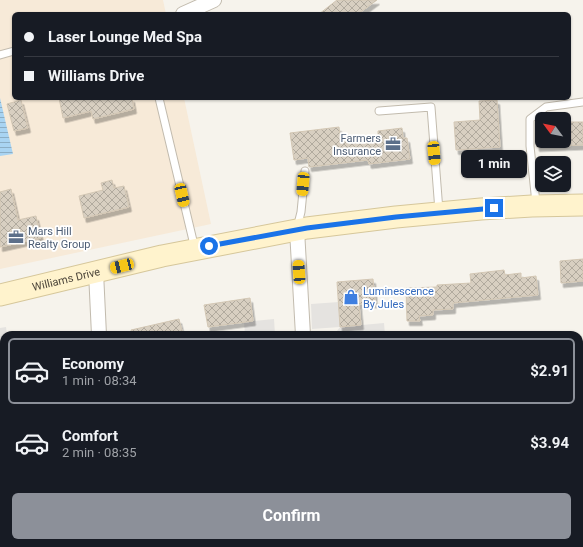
<!DOCTYPE html>
<html lang="en">
<head>
<meta charset="utf-8">
<style>
  body { margin:0; font-family:Roboto,sans-serif; background:#20242c; color:#f1f3f6; height:100vh; display:flex; flex-direction:column; font-size:15px; white-space:nowrap }
  * { box-sizing:border-box; margin:0 }
  p { font-size:13px; color:#9ea1a6 }
  .icon { flex:none; width:22px; height:22px; fill:none; stroke:currentColor; stroke-width:2; stroke-linecap:round; stroke-linejoin:round }
  .map { position:relative; flex:1; overflow:hidden }
  .sheet { position:absolute; left:0px; top:331px; width:583px; height:216px; display:flex; flex-direction:column; background:#171b24; border-radius:12px 12px 0 0; box-shadow:0 1px 3px #0004 }
  .sheet>* { flex:none }
  .banner { position:absolute; left:12px; top:12px; width:559px; height:88px; border-radius:6px; box-shadow:0 1px 3px #0004; display:grid; align-content:center; height:88px; padding:0 12px; background:#171b24 }
  .needle { width:26px; rotate:302deg }
  .tools { position:absolute; left:535px; top:112px; display:grid; gap:8px }
  .tools a { display:grid; place-items:center; width:36px; height:36px; border-radius:6px; background:#171b24; box-shadow:0 1px 3px #0004; font-size:20px }
  .end { position:absolute; width:18px; height:18px; margin:-9px; border:5px solid #1a73e8; background:#fff; box-shadow:0 0 0 2px #fff }
  .from { border-radius:50% }
  .bubble { position:absolute; height:28px; border-radius:6px; background:#171b24; box-shadow:0 1px 3px #0004; font-size:13px; font-weight:700; line-height:28px; text-align:center }
  .car { position:absolute; width:12px; height:24px; margin:-12px -6px; border-radius:5px; box-shadow:0 0 3px 1px #0007; background:linear-gradient(#f5c518 24%,#345 0 40%,#f5c518 0 76%,#345 0 86%,#f5c518 0) }
  .banner b { display:flex; align-items:center; gap:14px; height:38px; font-size:15px }
  .banner b+b { border-top:1px solid #363941 }
  .banner i { width:10px; height:10px; background:#f1f3f6 }
  ul { padding:7px 0 0; list-style:none }
  li { display:flex; align-items:center; gap:12px; height:66px; margin:0 8px 6px; padding:0 4px; border:2px solid transparent; border-radius:6px }
  li div { flex:1 }
  li b { display:block; font-size:15px }
  li em { font-style:normal; font-weight:700 }
  li.current { border-color:#8c9099 }
  li>.icon { width:36px; height:36px; stroke-width:1.5 }
  .action { display:flex; gap:8px; margin-top:auto; padding:8px 12px }
  .action a { flex:1; height:46px; border-radius:6px; background:#8c9099; color:#fff; font-size:16px; font-weight:700; line-height:46px; text-align:center }
  .map>svg:first-child { display:block }
  .commercial { fill:#f7ead8 }
  .parking { fill:#e5e3e0 }
  .water { fill:url(#water-rules) }
  .building { fill:url(#building-cross-hatch); stroke:#d3c7b4; filter:url(#shadow) }
  .lines { fill:none; stroke-linecap:round; stroke-linejoin:round }
  .service-casing { stroke:#c2bbae; stroke-width:9 }
  .minor-casing { stroke:#c2bbae; stroke-width:16 }
  .secondary-casing { stroke:#d6c79b; stroke-width:23 }
  .service { stroke:#fff; stroke-width:7 }
  .minor { stroke:#fff; stroke-width:14 }
  .secondary { stroke:#fff3cd; stroke-width:21 }
  .route { stroke:#1a73e8; stroke-width:5 }
  .labels { text-anchor:middle; stroke-width:3.5; stroke-linejoin:round; paint-order:stroke }
  .service-label { font-size:11px; fill:#4e5e75; stroke:#fff; text-anchor:end }
  .street-label { font-size:11px; fill:#4b4439; stroke:#fff }
  .shop-label { font-size:11px; fill:#366cbe; stroke:#fff; text-anchor:start }
</style>
</head>
<body>
<div class="map">
<svg width="583" height="547" viewBox="0 0 583 547">
  <defs>
    <pattern id="water-rules" width="6" height="5" patternUnits="userSpaceOnUse"><rect width="6" height="5" fill="#a9d4f2"/><path d="M0 2.5h6" fill="none" stroke="#8caec5"/></pattern>
    <pattern id="building-cross-hatch" width="8" height="8" patternUnits="userSpaceOnUse"><rect width="8" height="8" fill="#d8cfc1"/><path d="M0 0l8 8M0 8l8-8" fill="none" stroke="#b1aa9e"/></pattern>
    <filter id="shadow"><feDropShadow dx="2.5" dy="4.5" stdDeviation="0" flood-color="#0004"/></filter>
  </defs>
  <rect width="100%" height="100%" fill="#f6f3ec"/>
  <path class="commercial" d="M 0,0 L 163,0 L 166,14 L 14,14 L 14,98 L 184,98 L 211,224 L 0,269 Z"/>
  <g class="parking">
    <path d="M 339,302 L 340,327 L 384,323 L 385,335 L 334,335 L 340,327 L 312,329 L 311,304 Z"/>
    <path d="M 274,319 L 275,335 L 245,335 L 244,322 Z"/>
    <path d="M 6,327 L 7,335 L 4,335 L 4,517 L 0,518 L 0,328 Z"/>
  </g>
  <path class="water" d="M 0,98 L 13,154 L 0,156 Z"/>
  <g class="building">
    <path d="M 337,0 L 377,0 L 358,14 L 319,14 Z"/>
    <path d="M 59,98 L 132,98 L 134,109 L 93,119 L 91,111 L 63,118 Z"/>
    <path d="M 21,100 L 28,128 L 14,131 L 7,104 Z"/>
    <path d="M 497,100 L 500,147 L 456,150 L 454,122 L 480,120 L 479,101 Z"/>
    <path d="M 569,122 L 583,122 L 583,145 L 537,147 L 536,124 L 542,123 L 542,141 L 564,141 L 564,123 Z"/>
    <path d="M 339,127 L 340,136 L 349,135 L 350,142 L 355,142 L 378,139 L 378,131 L 402,128 L 403,138 L 407,138 L 410,159 L 369,164 L 368,160 L 309,167 L 308,158 L 294,160 L 290,133 Z"/>
    <path d="M 112,180 L 114,188 L 124,186 L 129,207 L 84,218 L 79,196 L 103,190 L 101,183 Z"/>
    <path d="M 11,189 L 18,220 L 36,216 L 41,238 L 0,247 L 0,192 Z"/>
    <path d="M 583,259 L 583,281 L 561,283 L 560,261 Z"/>
    <path d="M 504,270 L 505,275 L 521,273 L 521,278 L 536,276 L 538,295 L 453,303 L 453,309 L 433,310 L 433,315 L 419,316 L 420,321 L 407,321 L 406,288 L 437,287 L 437,285 L 471,283 L 470,274 Z"/>
    <path d="M 373,279 L 375,303 L 359,304 L 361,325 L 340,327 L 337,282 Z"/>
    <path d="M 250,298 L 253,321 L 208,327 L 204,305 Z"/>
    <path d="M 179,319 L 183,335 L 132,335 L 131,330 Z"/>
  </g>
  <g class="lines">
    <g class="service-casing">
      <g id="service">
        <path d="M 0,55 L 14,51"/>
        <path d="M 159,98 L 195,249"/>
        <path d="M 379,111 L 431,107 L 439,211"/>
        <path d="M 536,203 L 530,146 L 530,119 L 546,107 L 583,102"/>
        <path d="M 297,228 L 301,212 L 305,171"/>
      </g>
    </g>
    <g class="minor-casing">
      <g id="minor">
        <path d="M 183,14 L 214,0"/>
        <path d="M 297,230 L 303,335"/>
        <path d="M 96,272 L 99,335"/>
        <path d="M 579,447 L 583,447"/>
        <path d="M 0,539 L 4,538"/>
        <path d="M 110,543 L 110,547"/>
        <path d="M 316,543 L 316,547"/>
      </g>
    </g>
    <g class="secondary-casing">
      <g id="secondary">
        <path id="s1" d="M 0,295 L 162,256 L 307,228 L 396,217 L 481,209 L 532,206 L 583,205"/>
      </g>
    </g>
    <use href="#service" class="service"/>
    <use href="#minor" class="minor"/>
    <use href="#secondary" class="secondary"/>
  </g>
  <g class="lines">
    <path class="route" d="M 209,246 L 307,228 L 396,217 L 494,208"/>
  </g>
  <defs>
    <g id="office-bare" transform="scale(1.2)"><path d="M-6-3h4V-5.5h4V-3h4V5H-6ZM-1-4.5V-3h2v-1.5ZM-6 0V1H6V0Z" fill="#5c6f8a" stroke="#fff" stroke-width="2.5" paint-order="stroke"/></g>
    <g id="shop-bare" transform="scale(1.2)"><path d="M-5-2.5h2.3a2.7 3.5 0 0 1 5.4 0H5L5.5 6h-11ZM-1.5-2.5h3a1.5 2.3 0 0 0-3 0Z" fill="#3f7fe0" stroke="#fff" stroke-width="2.5" paint-order="stroke"/></g>
  </defs>
  <g fill-rule="evenodd">
    <use href="#office-bare" x="393" y="144"/>
    <use href="#office-bare" x="16" y="237"/>
    <use href="#shop-bare" x="351" y="297"/>
  </g>
  <g class="labels">
    <g class="service-label">
      <text x="381" y="142">Farmers<tspan x="381" dy="13">Insurance</tspan></text>
      <text x="28" y="235" text-anchor="start">Mars Hill<tspan x="28" dy="13">Realty Group</tspan></text>
    </g>
    <g class="street-label">
      <text dy="4" stroke="none"><textPath href="#s1" startOffset="68">Williams Drive</textPath></text>
    </g>
    <g class="shop-label">
      <text x="363" y="295">Luminescence<tspan x="363" dy="13">By Jules</tspan></text>
    </g>
  </g>
</svg>
<div class="tools">
<a><svg class="needle" viewBox="-14 -14 28 28"><path d="M0-13l5 13h-10z" fill="#e53935"/><path d="M0 13l5-13h-10z" fill="#9ea1a6"/></svg></a>
<a><svg class="icon" aria-label="layers" viewBox="0 0 24 24"><path d="M12 4l9 5-9 5-9-5zM3 14l9 5 9-5"/></svg></a>
</div>
<i class="end from" style="left:209px;top:246px"></i>
<i class="end" style="left:494px;top:208px"></i>
<div class="bubble" style="left:461px;top:150px;width:66px">1 min</div>
<i class="car" style="left:434px;top:153px;rotate:175deg"></i>
<i class="car" style="left:303px;top:184px;rotate:185deg"></i>
<i class="car" style="left:182px;top:195px;rotate:167deg"></i>
<i class="car" style="left:122px;top:266px;rotate:256deg"></i>
<i class="car" style="left:299px;top:272px;rotate:356deg"></i>
<div class="banner">
<b><i class="from"></i>Laser Lounge Med Spa</b>
<b><i></i>Williams Drive</b>
</div>
<section class="sheet">
<ul>
<li class="current"><svg class="icon" aria-label="car" viewBox="0 0 24 24"><path d="M5 17H2v-5l4-1 3-4h7l3 4 3 1v5h-3M9 17h6M6 11h13"/><circle cx="7" cy="17" r="2"/><circle cx="17" cy="17" r="2"/></svg><div><b>Economy</b><p>1 min · 08:34</p></div><em>$2.91</em></li>
<li><svg class="icon" aria-label="car" viewBox="0 0 24 24"><path d="M5 17H2v-5l4-1 3-4h7l3 4 3 1v5h-3M9 17h6M6 11h13"/><circle cx="7" cy="17" r="2"/><circle cx="17" cy="17" r="2"/></svg><div><b>Comfort</b><p>2 min · 08:35</p></div><em>$3.94</em></li>
</ul>
<div class="action"><a>Confirm</a></div>
</section>
</div>
</body>
</html>
